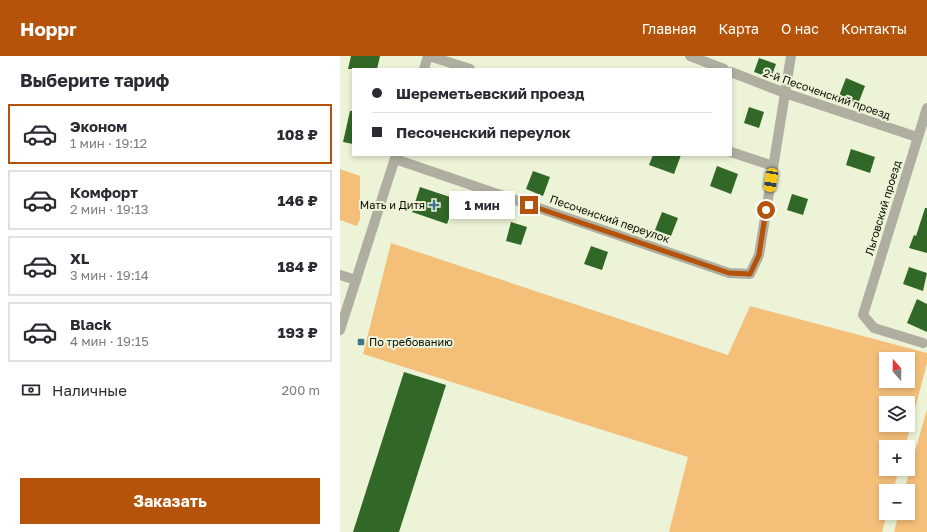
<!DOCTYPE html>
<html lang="ru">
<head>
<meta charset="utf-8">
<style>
  body { margin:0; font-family:"Golos Text",sans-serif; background:#f2f2f3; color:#2b2b33; height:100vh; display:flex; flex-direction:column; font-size:15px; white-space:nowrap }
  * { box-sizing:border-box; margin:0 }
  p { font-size:13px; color:#7c7c81 }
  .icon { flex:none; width:22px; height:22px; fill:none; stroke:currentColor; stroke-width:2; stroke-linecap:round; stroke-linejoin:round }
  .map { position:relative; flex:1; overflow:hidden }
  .sheet { display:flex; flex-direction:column; background:#fff; width:340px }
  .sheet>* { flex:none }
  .hud { position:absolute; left:12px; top:12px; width:380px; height:88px; border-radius:0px; box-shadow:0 2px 6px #0003; display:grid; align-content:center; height:88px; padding:0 20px; background:#fff }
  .needle { width:26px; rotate:340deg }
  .buttons { position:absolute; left:539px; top:296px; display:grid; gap:8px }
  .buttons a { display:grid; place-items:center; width:36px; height:36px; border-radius:0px; background:#fff; box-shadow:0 2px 6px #0003; font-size:20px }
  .end { position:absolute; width:18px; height:18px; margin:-9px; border:5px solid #b45309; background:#fff; box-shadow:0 0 0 2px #fff }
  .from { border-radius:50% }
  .bubble { position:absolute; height:28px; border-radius:0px; background:#fff; box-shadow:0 2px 6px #0003; font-size:13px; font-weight:700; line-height:28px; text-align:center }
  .car { position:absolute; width:12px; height:24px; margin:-12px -6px; border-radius:5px; box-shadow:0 0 3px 1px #0007; background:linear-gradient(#f5c518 24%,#345 0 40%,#f5c518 0 76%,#345 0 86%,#f5c518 0) }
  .hud b { display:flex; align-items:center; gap:14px; height:38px; font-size:15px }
  .hud b+b { border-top:1px solid #e1e1e2 }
  .hud i { width:10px; height:10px; background:#2b2b33 }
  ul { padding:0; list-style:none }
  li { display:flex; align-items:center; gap:12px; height:60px; margin:0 8px 6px; padding:0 12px; border:2px solid #e1e1e2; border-radius:0px }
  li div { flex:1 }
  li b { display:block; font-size:15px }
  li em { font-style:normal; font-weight:700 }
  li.selected { border-color:#b45309 }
  li>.icon { width:36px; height:36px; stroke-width:1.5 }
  h2 { padding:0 20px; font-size:18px; line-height:48px }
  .pay { display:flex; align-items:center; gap:10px; height:44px; padding:0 20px; font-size:15px }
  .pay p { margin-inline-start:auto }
  .button { display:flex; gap:8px; margin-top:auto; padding:8px 20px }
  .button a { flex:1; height:46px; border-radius:0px; background:#b45309; color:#fff; font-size:16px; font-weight:700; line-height:46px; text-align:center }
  header { display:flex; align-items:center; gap:24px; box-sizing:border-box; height:56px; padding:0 20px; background:#b45309; color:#fff }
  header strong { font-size:19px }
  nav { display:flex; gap:22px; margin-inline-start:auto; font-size:14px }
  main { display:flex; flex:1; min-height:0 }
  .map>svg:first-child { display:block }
  .green { fill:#f4bf79; fill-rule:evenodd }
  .building { fill:#316727 }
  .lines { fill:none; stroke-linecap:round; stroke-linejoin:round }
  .street { stroke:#b0ada1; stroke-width:10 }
  .route { stroke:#b45309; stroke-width:5 }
  .poi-dot { fill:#3d7690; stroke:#ecf3d7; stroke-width:1.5 }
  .labels { text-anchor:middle; stroke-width:4; stroke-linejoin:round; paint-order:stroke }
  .street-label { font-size:11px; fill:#0c0e06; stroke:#ecf3d7 }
  .poi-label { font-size:11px; fill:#0c0e06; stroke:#ecf3d7; text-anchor:end }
</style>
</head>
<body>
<header>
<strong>Hoppr</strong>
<nav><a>Главная</a><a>Карта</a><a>О нас</a><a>Контакты</a></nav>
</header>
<main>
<section class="sheet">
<h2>Выберите тариф</h2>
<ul>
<li class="selected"><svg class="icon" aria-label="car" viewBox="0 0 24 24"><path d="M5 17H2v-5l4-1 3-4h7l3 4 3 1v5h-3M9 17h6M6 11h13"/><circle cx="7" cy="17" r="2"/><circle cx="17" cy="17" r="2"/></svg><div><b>Эконом</b><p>1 мин · 19:12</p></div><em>108 ₽</em></li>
<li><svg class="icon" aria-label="car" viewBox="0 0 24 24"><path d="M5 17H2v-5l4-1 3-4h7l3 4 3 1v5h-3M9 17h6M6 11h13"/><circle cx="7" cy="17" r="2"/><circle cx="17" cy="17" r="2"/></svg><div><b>Комфорт</b><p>2 мин · 19:13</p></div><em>146 ₽</em></li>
<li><svg class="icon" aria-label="car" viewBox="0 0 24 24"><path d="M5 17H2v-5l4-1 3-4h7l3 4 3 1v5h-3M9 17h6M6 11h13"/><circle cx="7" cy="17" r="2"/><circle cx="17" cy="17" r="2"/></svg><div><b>XL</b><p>3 мин · 19:14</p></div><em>184 ₽</em></li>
<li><svg class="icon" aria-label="car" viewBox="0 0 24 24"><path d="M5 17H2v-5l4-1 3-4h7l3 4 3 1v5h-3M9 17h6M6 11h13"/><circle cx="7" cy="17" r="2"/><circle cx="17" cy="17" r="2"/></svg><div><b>Black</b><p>4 мин · 19:15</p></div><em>193 ₽</em></li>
</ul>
<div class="pay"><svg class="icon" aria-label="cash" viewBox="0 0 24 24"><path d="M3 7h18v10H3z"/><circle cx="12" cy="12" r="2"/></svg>Наличные<p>200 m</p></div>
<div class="button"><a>Заказать</a></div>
</section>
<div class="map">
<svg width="587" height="476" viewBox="0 0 587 476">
  <rect width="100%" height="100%" fill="#ecf3d7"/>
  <g class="green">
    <path d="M 0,113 L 20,120 L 20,163 L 17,170 L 0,164 Z"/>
    <path d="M 51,187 L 388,299 L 410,250 L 587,297 L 587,307 L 565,391 L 546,391 L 546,413 L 559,413 L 553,435 L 546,435 L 547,457 L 542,476 L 329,476 L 348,401 L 23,298 ZM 546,303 L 568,303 L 568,325 L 546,325 ZM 546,347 L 568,347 L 568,369 L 546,369 Z"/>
    <path d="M 587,353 L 587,476 L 554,476 L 559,457 L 568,457 L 568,435 L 564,435 Z"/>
  </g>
  <g class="building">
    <path d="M 11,0 L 40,0 L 37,13 L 8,13 Z"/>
    <path d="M 419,2 L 436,8 L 431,22 L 414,16 Z"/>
    <path d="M 506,22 L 525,30 L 518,48 L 499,40 Z"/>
    <path d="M 409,51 L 424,56 L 419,72 L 404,67 Z"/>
    <path d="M 10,55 L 13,55 L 13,88 L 3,86 Z"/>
    <path d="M 511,93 L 535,101 L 530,117 L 506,109 Z"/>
    <path d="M 313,99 L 341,99 L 334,118 L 309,109 Z"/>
    <path d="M 377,110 L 398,118 L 391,138 L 370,130 Z"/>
    <path d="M 193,115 L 210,121 L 203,140 L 186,133 Z"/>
    <path d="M 80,131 L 116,143 L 107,168 L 72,156 Z"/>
    <path d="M 452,138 L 468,143 L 463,159 L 447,154 Z"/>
    <path d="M 585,152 L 587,152 L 587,197 L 569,192 L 574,179 L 576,180 Z"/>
    <path d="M 322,156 L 338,162 L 331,180 L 315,174 Z"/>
    <path d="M 171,166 L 187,171 L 181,189 L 166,185 Z"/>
    <path d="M 251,190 L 268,196 L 262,214 L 244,208 Z"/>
    <path d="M 569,211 L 587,217 L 583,235 L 563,228 Z"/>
    <path d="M 577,243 L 587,248 L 587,276 L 567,267 Z"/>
    <path d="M 64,316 L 106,329 L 59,476 L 13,476 Z"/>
  </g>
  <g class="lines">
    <g class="street">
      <path d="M 89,0 L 130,13"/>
      <path d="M 350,0 L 384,13"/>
      <path d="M 84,13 L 88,0"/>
      <path d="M 391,16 L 445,37 L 577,81"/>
      <path d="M 391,96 L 433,110"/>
      <path d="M 55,103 L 389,217 L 410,218 L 419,199 L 451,0"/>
      <path d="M 0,219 L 16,224"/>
      <path d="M 0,274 L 56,99"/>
      <path d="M 583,287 L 534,272 L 523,259 L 587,52"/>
    </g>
  </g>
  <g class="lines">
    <path class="route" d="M 189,149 L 389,217 L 410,218 L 419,199 L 426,154"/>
  </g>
  <g class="poi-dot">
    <path d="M92 143h4v4h4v4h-4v4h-4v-4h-4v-4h4z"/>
    <rect x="17" y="282" width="8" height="8" rx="2"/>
  </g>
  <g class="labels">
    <g class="street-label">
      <text transform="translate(487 38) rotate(19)" y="4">2-й Песоченский проезд</text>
      <text transform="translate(543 152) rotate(-73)" y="4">Льговский проезд</text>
      <text transform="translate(270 163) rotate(19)" y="4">Песоченский переулок</text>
    </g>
    <g class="poi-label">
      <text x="85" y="153">Мать и Дитя</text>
      <text x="29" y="290" text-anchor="start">По требованию</text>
    </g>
  </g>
</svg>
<div class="buttons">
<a><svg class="needle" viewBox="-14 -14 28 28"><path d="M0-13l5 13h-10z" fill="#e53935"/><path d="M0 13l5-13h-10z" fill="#7c7c81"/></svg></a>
<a><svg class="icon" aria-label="layers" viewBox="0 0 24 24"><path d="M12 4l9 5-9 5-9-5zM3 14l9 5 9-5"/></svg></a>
<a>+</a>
<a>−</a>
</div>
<i class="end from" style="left:426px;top:154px"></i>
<i class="end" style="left:189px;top:149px"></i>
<div class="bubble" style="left:109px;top:135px;width:66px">1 мин</div>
<i class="car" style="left:431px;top:124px;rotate:189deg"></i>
<div class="hud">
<b><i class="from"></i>Шереметьевский проезд</b>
<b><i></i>Песоченский переулок</b>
</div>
</div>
</main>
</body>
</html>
